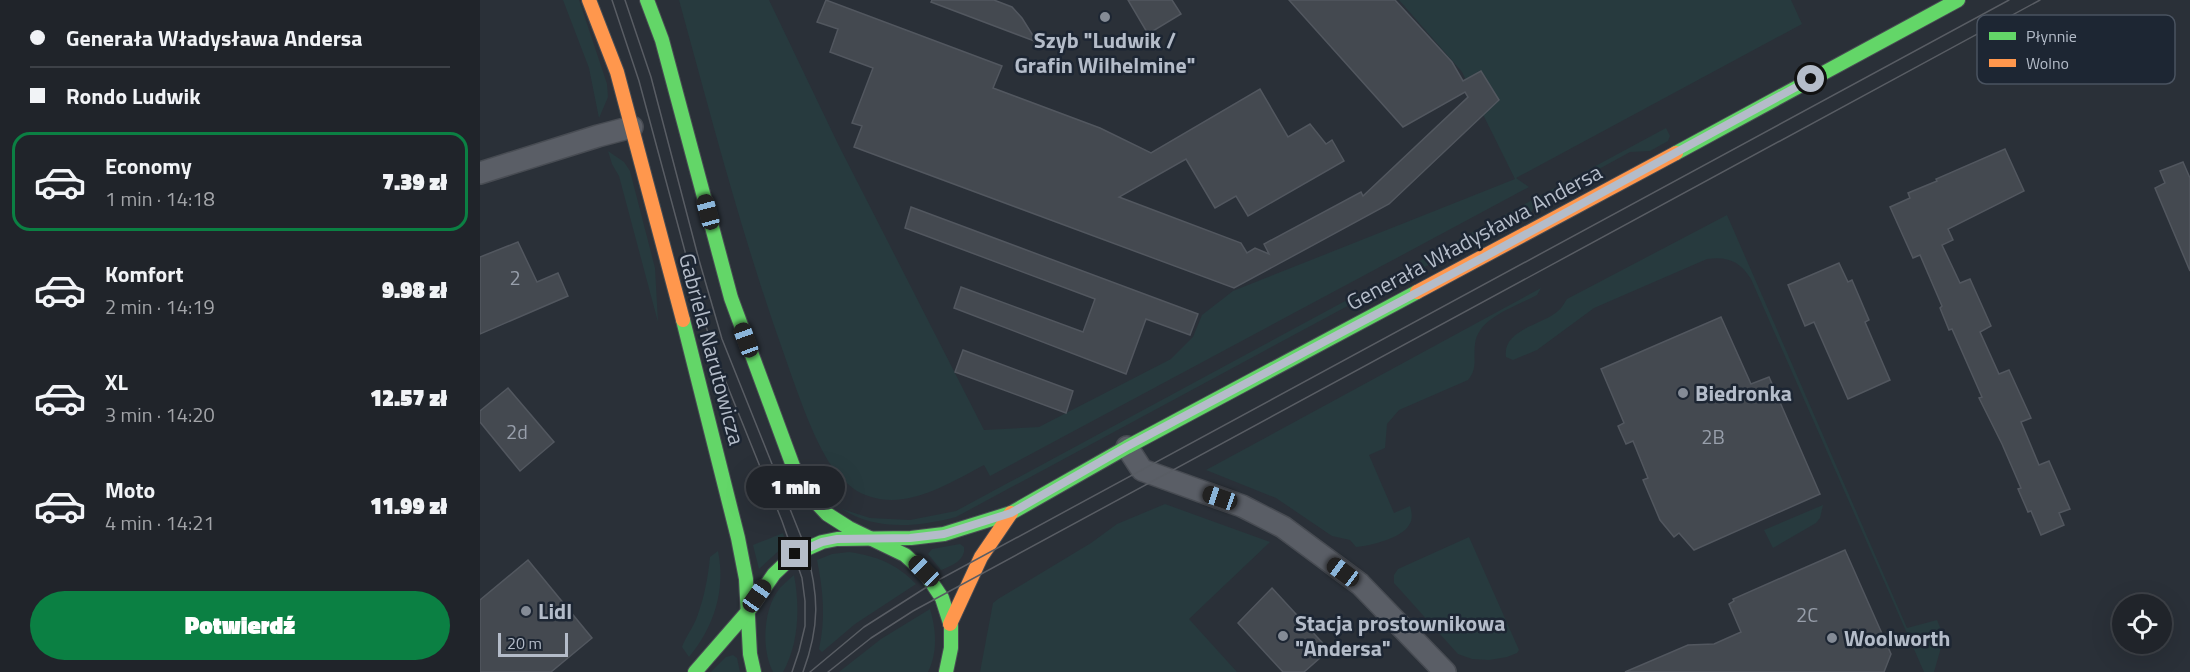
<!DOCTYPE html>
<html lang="pl">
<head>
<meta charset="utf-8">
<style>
  body { margin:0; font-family:"Titillium Web",sans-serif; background:#2d3036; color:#f1f3f6; height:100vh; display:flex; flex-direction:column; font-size:22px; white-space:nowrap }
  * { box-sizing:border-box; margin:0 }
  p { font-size:20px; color:#a2a4a8 }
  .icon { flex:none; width:33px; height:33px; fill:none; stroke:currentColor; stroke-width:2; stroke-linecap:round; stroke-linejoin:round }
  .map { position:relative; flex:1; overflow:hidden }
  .panel { display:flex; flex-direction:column; background:#20242a; width:480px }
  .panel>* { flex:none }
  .guide { display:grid; align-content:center; height:132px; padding:0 30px; background:#20242a }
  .tools { position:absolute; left:1632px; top:594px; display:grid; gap:12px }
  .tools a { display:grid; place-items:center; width:60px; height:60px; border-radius:50%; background:#20242a; box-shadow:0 6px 24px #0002,0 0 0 2px #3d4147; font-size:30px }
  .scale { position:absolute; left:18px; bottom:15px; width:70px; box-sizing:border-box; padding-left:6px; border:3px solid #b4bcc9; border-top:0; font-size:16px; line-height:21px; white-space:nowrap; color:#b4bcc9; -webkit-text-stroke:4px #1d2633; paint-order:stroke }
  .end { position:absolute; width:27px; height:27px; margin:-14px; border:8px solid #b4bcc9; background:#111; box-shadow:0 0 0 3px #111 }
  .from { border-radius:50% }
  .bubble { position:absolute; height:42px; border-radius:21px; background:#20242a; box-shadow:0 6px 24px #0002,0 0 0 2px #3d4147; font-size:20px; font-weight:800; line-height:42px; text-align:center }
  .car { position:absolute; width:18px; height:36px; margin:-18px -9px; border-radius:8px; box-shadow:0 0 4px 2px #0007; background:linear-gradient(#222 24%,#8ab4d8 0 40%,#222 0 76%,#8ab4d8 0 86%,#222 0) }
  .guide b { display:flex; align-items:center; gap:21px; height:57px; font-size:22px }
  .guide b+b { border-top:2px solid #3d4147 }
  .guide i { width:15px; height:15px; background:#f1f3f6 }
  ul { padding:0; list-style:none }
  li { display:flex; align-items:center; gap:18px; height:99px; margin:0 12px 9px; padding:0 18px; border:3px solid transparent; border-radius:18px }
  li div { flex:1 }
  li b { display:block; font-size:22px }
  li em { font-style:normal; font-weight:800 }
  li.on { border-color:#0b8043 }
  li>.icon { width:54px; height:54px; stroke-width:1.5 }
  .primary-button { display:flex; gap:12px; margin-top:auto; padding:12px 30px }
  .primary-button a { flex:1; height:69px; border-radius:36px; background:#0b8043; color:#fff; font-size:24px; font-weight:800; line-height:69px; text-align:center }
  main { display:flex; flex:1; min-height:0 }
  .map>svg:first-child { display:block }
  .green { fill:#273a3e }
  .building { fill:#444950; stroke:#52575f; stroke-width:1.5 }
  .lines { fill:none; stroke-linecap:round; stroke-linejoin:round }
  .street-casing { stroke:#484c53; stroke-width:24 }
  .fast-casing { stroke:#484c53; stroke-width:16 }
  .slow-casing { stroke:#484c53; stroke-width:16 }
  .street { stroke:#5a5e66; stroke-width:21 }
  .fast { stroke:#63d668; stroke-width:14 }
  .slow { stroke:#ff974d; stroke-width:14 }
  .tram { stroke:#595d64; stroke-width:1.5 }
  .route { stroke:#b4bcc9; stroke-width:8 }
  .poi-dot { fill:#848b96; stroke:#1d2633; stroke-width:2 }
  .labels { text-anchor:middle; stroke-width:5; stroke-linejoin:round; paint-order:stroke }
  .number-label { font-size:20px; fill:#989fab }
  .poi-label { font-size:22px; font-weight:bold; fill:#b4bcc9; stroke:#1d2633; text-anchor:start }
  .street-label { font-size:22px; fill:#b4bcc9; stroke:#1d2633 }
  .key { fill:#1d2633; stroke:#4a5360; stroke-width:1.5 }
  .key-label { font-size:16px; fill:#b4bcc9 }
</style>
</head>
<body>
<main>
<section class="panel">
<div class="guide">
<b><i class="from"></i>Generała Władysława Andersa</b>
<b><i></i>Rondo Ludwik</b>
</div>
<ul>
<li class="on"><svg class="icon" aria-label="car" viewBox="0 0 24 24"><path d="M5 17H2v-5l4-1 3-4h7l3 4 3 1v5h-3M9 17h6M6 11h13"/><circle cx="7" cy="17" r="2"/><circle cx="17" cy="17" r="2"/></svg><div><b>Economy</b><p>1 min · 14:18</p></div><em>7.39 zł</em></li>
<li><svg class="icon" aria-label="car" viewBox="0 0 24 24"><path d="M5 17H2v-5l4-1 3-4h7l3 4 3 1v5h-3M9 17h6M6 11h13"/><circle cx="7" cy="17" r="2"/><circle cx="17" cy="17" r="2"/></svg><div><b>Komfort</b><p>2 min · 14:19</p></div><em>9.98 zł</em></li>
<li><svg class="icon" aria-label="car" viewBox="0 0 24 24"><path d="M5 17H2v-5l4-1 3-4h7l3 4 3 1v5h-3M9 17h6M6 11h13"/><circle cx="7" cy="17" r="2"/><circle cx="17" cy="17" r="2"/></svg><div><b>XL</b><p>3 min · 14:20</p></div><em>12.57 zł</em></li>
<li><svg class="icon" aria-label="car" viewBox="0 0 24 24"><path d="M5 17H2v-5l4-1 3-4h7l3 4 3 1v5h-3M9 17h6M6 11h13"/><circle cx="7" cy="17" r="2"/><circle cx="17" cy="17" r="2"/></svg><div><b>Moto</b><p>4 min · 14:21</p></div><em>11.99 zł</em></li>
</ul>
<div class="primary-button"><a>Potwierdź</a></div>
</section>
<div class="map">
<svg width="1710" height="672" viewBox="0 0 1710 672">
  <rect width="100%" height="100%" fill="#2a3038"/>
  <g class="green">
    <path d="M 83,0 L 99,0 L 127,84 L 128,97 L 119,118 L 109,68 Z"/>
    <path d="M 199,0 L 289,0 L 358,144 L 504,430 L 559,427 L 691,359 L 713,337 L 722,315 L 753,291 L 1035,179 L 982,72 L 919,0 L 1311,0 L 1322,24 L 1036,178 L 1049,187 L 510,476 L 504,465 C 466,485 420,515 377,491 C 370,487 362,478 357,473 C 336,449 316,388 305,357 C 263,240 232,120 199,0 Z"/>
    <path d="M 1186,128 L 1190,136 L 1188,141 L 1170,151 L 1150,152 L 1057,203 L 1046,220 L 914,281 L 476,517 C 438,527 396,531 362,509 L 390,518 L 430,520 L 476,511 Z"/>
    <path d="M 128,151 L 144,162 L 150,171 L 175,268 L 178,322 L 139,176 L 132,164 Z"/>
    <path d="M 1247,215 L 1427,628 L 1457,620 L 1464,637 L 1454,672 L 1444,672 L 1271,279 C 1260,261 1247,256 1227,259 L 1114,308 L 1057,350 L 1033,360 L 1026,357 C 1022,329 1063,325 1078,311 C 1082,308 1084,303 1087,299 Z"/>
    <path d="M 1061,288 L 1057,295 C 1037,306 998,317 995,344 C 993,358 998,368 988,380 L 919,410 L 907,424 L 905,448 L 889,455 L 914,513 L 930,506 C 932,512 933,520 929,525 C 922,538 890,546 876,547 L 870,540 L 852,536 L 796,498 L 726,470 Z"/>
    <path d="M 685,504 L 790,542 L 709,619 L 757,672 L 500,672 L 513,603 L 518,599 L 611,543 L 637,524 Z"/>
    <path d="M 1343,505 L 1340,518 L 1336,523 L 1293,548 L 1284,530 Z"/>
    <path d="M 303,533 L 306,544 L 279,569 L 273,545 Z"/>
    <path d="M 989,537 L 1039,650 L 1037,653 L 1027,657 L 1009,660 L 992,659 L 978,654 L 914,583 L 914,575 L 918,569 Z"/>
    <path d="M 480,544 L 484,547 C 486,560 471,566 461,570 L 448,554 L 452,549 Z"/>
    <path d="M 238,551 C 246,590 234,627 209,657 L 202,647 C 206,636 213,628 217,617 C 224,598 228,578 230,557 Z"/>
    <path d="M 369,552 C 397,556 417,564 436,584 L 375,624 L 342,652 L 339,649 C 346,619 343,589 337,560 L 352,554 Z"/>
    <path d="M 314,575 C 320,607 319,643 303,672 L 293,672 C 281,649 283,608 300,588 C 304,584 309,579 314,575 Z"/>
    <path d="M 450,609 C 456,629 458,652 448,672 L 359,672 L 401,639 Z"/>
    <path d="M 253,655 L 257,658 L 260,672 L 231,672 L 246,657 Z"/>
  </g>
  <g class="building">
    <path d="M 346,0 L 522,66 L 513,88 L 620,128 L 671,153 L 780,89 L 808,137 L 830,124 L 846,144 L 852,140 L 864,161 L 768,216 L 756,196 L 735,208 L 706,159 L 639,197 L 761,243 L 767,253 L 775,248 L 789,254 L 784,244 L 881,192 L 883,196 L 988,97 L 985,92 L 923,127 L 809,0 L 915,0 L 972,62 L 983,81 L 1001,71 L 1019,100 L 909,204 L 754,288 L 374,147 L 382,126 L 372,123 L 393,68 L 350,52 L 358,29 L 337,22 Z"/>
    <path d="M 452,0 L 514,0 L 532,7 L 542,18 L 557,42 L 451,2 Z"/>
    <path d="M 648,0 L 692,0 L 701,14 L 668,34 Z"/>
    <path d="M 1525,149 L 1544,191 L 1468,229 L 1473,240 L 1462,245 L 1480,283 L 1490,279 L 1511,326 L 1500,332 L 1519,374 L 1529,370 L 1551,418 L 1541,422 L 1559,465 L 1569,461 L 1590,509 L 1579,513 L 1584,525 L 1561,535 L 1551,511 L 1548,512 L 1538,489 L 1541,488 L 1522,444 L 1499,398 L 1502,397 L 1472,329 L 1469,330 L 1460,308 L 1462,306 L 1440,255 L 1433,258 L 1410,207 L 1430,198 L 1428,193 L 1457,181 L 1456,179 Z"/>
    <path d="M 1703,162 L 1710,178 L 1710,271 L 1675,188 L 1685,183 L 1680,171 Z"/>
    <path d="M 431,207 L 718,314 L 710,335 L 666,319 L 646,374 L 474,308 L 481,287 L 603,332 L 615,299 L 425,228 Z"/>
    <path d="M 38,242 L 57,282 L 78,273 L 88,296 L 0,334 L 0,257 Z"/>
    <path d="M 1359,263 L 1368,282 L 1372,280 L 1389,320 L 1385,322 L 1410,380 L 1368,399 L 1334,322 L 1325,326 L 1308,285 Z"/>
    <path d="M 1241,317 L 1271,384 L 1289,377 L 1340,494 L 1214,550 L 1199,533 L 1194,537 L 1180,520 L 1163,480 L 1168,478 L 1153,441 L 1146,444 L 1138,426 L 1144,423 L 1121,369 Z"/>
    <path d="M 483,350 L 593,391 L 586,413 L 475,372 Z"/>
    <path d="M 28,388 L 74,442 L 40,471 L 0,422 L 0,411 Z"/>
    <path d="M 1365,550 L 1411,654 L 1404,672 L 1145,672 L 1208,645 L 1234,644 L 1261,632 L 1249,604 L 1254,601 L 1253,599 Z"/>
    <path d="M 48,560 L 112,638 L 71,672 L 0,672 L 0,600 Z"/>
    <path d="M 792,588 L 849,650 L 824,672 L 803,672 L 758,623 Z"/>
  </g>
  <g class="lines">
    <g class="street-casing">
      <g id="street">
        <path d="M 0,173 L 118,136 L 152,127"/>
        <path d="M 647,447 L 662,470 L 762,506 L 803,527 L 880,584 L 965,672"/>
      </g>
    </g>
    <g class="fast-casing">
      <g id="fast">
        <path d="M 167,0 L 182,40 L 251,298 L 313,466 L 332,498 L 347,514 L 369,528 L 425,555 L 446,574 L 462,598 L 471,626 L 471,648 L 466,672"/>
        <path d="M 1196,153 L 1478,0"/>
        <path d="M 203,320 L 258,538 L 266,579 L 270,654 L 274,672"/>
        <path d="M 215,672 L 269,610 L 294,574 L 315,554 L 342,542 L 357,539 L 431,538 L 464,534 L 531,513 L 647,447 L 937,292"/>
      </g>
    </g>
    <g class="slow-casing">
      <g id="slow">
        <path d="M 109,0 L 137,72 L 203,320"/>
        <path d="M 937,292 L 1196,153"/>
        <path d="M 470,624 L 501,557 L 531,513"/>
      </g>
    </g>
    <use href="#street" class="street"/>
    <use href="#fast" class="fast"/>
    <use href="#slow" class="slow"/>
    <g class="tram">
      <path d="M 132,0 L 159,81 L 223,318 L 241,370 L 302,521 L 322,578 L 325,601 L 325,626 L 319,651 L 312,672"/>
      <path d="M 145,0 L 171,77 L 219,260 L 242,339 L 326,549 C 339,595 340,626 323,672"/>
      <path d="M 330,672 L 384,627 L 453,583 L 1529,0"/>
      <path d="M 348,672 L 391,638 L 433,611 L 1560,0"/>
    </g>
  </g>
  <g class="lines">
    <path class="route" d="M 315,554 L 342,542 L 357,539 L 430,538 L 464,534 L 531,513 L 646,447 L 1004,257 L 1331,79"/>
  </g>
  <g class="poi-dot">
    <circle cx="625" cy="17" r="6"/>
    <circle cx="1203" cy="393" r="6"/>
    <circle cx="46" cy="611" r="6"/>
    <circle cx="803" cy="636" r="6"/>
    <circle cx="1352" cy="638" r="6"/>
  </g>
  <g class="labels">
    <g class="number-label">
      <text x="35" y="285">2</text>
      <text x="37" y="439">2d</text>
      <text x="1233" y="444">2B</text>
      <text x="1327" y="622">2C</text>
    </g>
    <g class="poi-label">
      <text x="625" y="48" text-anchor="middle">Szyb "Ludwik /<tspan x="625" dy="25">Grafin Wilhelmine"</tspan></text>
      <text x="1215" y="401">Biedronka</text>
      <text x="58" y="619">Lidl</text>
      <text x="815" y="631">Stacja prostownikowa<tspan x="815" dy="25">"Andersa"</tspan></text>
      <text x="1364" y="646">Woolworth</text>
    </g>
    <g class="street-label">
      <text transform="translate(994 237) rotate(-28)" y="8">Generała Władysława Andersa</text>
      <text transform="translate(232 349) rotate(75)" y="8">Gabriela Narutowicza</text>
    </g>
  </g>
  <rect x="1497" y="15" width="198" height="69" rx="9" class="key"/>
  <rect x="1509" y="32" width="27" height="8" fill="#63d668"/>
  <rect x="1509" y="59" width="27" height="8" fill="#ff974d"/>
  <g class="key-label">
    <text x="1546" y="42">Płynnie</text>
    <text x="1546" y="69">Wolno</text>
  </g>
</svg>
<div class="tools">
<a><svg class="icon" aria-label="locate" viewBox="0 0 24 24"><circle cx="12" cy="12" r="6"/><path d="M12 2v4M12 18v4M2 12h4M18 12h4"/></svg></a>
</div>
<div class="scale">20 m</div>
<i class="end from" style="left:1331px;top:79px"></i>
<i class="end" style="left:315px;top:554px"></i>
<div class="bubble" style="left:266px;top:466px;width:99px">1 min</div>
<i class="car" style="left:228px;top:212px;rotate:345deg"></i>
<i class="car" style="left:266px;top:340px;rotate:340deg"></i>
<i class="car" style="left:740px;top:498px;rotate:289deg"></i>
<i class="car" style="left:444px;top:571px;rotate:315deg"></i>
<i class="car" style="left:863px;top:572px;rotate:307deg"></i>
<i class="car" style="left:277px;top:596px;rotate:35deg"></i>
</div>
</main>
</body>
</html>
